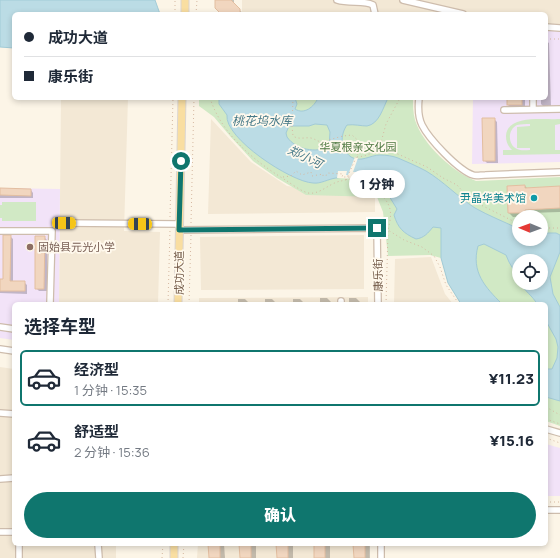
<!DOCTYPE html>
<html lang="zh">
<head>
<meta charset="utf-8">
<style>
  body { margin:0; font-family:Manrope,"Noto Sans SC",sans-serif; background:#f2f2f3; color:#1f2937; height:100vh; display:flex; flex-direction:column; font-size:15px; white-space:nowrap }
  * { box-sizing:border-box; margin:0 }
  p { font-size:13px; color:#747a83 }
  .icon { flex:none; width:22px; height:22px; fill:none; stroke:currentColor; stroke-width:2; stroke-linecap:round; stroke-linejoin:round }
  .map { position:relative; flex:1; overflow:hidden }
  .drawer { position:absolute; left:12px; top:302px; width:536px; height:244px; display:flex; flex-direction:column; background:#fff; border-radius:6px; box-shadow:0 2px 6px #0003 }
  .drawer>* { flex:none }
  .hud { position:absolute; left:12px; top:12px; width:536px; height:88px; border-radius:6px; box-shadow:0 2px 6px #0003; display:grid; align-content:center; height:88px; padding:0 12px; background:#fff }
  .needle { width:26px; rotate:271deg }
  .fabs { position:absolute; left:512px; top:210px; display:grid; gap:8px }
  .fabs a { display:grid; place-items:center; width:36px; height:36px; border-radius:50%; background:#fff; box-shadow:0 2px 6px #0003; font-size:20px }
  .end { position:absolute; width:18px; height:18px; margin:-9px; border:5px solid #0f766e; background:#fff; box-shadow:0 0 0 2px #fff }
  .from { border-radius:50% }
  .bubble { position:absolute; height:28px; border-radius:14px; background:#fff; box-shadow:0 2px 6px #0003; font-size:13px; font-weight:800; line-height:28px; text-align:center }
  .car { position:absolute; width:12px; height:24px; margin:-12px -6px; border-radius:5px; box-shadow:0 0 3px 1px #0007; background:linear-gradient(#f5c518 24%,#345 0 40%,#f5c518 0 76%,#345 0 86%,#f5c518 0) }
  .hud b { display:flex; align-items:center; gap:14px; height:38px; font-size:15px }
  .hud b+b { border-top:1px solid #e0e1e3 }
  .hud i { width:10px; height:10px; background:#1f2937 }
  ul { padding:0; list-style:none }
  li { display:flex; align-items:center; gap:12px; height:56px; margin:0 8px 6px; padding:0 4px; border:2px solid transparent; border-radius:6px }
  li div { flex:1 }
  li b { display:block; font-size:15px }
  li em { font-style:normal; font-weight:800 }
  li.active { border-color:#0f766e }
  li>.icon { width:36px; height:36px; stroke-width:1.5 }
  h2 { padding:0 12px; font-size:18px; line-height:48px }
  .action { display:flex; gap:8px; margin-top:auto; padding:8px 12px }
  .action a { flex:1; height:46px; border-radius:24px; background:#0f766e; color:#fff; font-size:16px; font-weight:800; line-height:46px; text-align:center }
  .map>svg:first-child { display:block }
  .residential { fill:#f3e8d5 }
  .education { fill:#f2e3f8 }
  .green { fill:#d1e9c5; fill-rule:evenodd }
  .water { fill:#bbdce5; stroke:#a2cbd7; fill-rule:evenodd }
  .pier { fill:#fcf5e7 }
  .shadow { fill:#0003 }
  .building { fill:#f1d6bf; stroke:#e3bea0 }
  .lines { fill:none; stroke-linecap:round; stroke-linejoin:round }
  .minor-casing { stroke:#cebdad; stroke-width:8 }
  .major-casing { stroke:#dbd5d0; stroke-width:9 }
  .path { stroke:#d6b9a2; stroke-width:1; stroke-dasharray:1 3; stroke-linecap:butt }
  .minor { stroke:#fff; stroke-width:5.5 }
  .major { stroke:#f9dea1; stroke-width:7 }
  .route { stroke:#0f766e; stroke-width:5 }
  .culture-dot { fill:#0f9aa8; stroke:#fff9ed; stroke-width:1.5 }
  .education-dot { fill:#8d6e63; stroke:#fff9ed; stroke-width:1.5 }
  .labels { text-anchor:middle; stroke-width:3.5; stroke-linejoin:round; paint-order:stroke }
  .park-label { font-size:11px; fill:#507a43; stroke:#fff9ed }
  .culture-label { font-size:11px; fill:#0d838f; stroke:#fff9ed; text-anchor:end }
  .education-label { font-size:11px; fill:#785e54; stroke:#fff9ed; text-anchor:start }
  .street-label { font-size:11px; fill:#755d4b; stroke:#fff9ed }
  .water-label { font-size:12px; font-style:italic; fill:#467988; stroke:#fff9ed }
</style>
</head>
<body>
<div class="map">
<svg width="560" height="558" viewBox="0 0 560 558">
  <rect width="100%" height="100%" fill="#fcf5e7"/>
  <g class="residential">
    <path d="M 242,0 L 560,0 L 560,31 L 546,31 L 546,14 L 242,14 Z"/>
    <path d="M 61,98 L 128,98 L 124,231 L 160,232 L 158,304 L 59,304 Z"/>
    <path d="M 211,119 L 251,162 L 287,186 L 332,192 L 375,192 L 375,212 L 208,214 Z"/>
    <path d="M 364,235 L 364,289 L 201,290 L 200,237 Z"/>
    <path d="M 431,257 L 445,294 L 453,304 L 394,304 L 395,259 Z"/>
    <path d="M 368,297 L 368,304 L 199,304 L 199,298 Z"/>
    <path d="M 0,367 L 14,369 L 14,544 L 116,544 L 116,558 L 0,558 Z"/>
    <path d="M 198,544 L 369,544 L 369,558 L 197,558 Z"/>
  </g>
  <g class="education">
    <path d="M 546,31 L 560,31 L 560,162 L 472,164 L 473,98 L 488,98 L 495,100 L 496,98 L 546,98 Z"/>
    <path d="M 0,188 L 60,189 L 59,304 L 14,304 L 14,340 L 0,338 Z"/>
    <path d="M 546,444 L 560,448 L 560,496 L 546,496 Z"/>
  </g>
  <g class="green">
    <path d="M 199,98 L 413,98 C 413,105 413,113 415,120 C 423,145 453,172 476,181 L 560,177 L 560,426 L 546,421 L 546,304 L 461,304 L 448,283 L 441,258 L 430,255 L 388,256 L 383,212 L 377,197 L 306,195 L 277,178 L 253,161 L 230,136 L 214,117 L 199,106 ZM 519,217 L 541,217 L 541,239 L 519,239 ZM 519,261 L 541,261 L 541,283 L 519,283 Z"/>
    <path d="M 560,119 L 560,124 L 555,125 L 555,150 L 560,150 L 560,154 L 503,155 L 503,150 L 512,150 C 508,146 506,142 506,136 C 507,114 544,120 560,119 ZM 530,124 L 530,126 L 517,127 L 517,148 L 530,148 L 530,150 C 526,150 521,151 517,149 C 508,145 507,130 517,125 C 521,124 526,124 530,124 Z"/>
    <path d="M 2,202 L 36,202 L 36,221 L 2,221 L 2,218 L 0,218 L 0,205 L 2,205 Z"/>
  </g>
  <g class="water">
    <path d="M 0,0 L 155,0 L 160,14 L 14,14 L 14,48 L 0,47 Z"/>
    <path d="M 219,98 L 295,98 L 297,104 L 295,109 C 304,115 314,107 318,98 L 388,98 C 383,108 379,124 367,126 C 361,126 354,124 347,125 C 340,135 340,149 351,157 C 361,163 370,155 380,155 C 386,155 393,156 398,158 C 407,162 417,166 426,171 C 443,181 458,197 475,208 C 489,216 505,222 519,229 L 519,239 L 541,239 L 541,233 L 556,233 L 560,235 L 560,252 L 550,277 L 553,294 L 560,307 L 560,401 L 546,397 L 546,369 L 552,369 L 557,358 L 558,347 L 556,339 L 546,321 L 546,304 L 537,304 C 533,296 524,291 521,283 L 541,283 L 541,261 L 519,261 L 519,279 L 509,262 L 506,255 L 484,244 L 478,246 C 471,272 485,287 502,304 L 461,304 L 448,283 L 441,258 L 441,228 L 433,227 C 428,233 424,238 416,239 C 403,233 398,228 394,215 L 397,209 C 394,205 392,200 389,196 C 386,194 382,191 379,189 C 366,180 352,175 336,178 C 328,179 321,184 313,183 C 291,182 224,138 227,115 L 219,104 ZM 315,124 L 327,125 L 330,132 L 329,147 C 316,153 296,150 287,137 L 286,133 L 289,126 L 309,126 Z"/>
  </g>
  <path class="pier" d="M 355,157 L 358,158 L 353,172 L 357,172 L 356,179 L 337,178 L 338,171 L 347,171 L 346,175 L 348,175 Z"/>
  <g class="shadow">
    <path d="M 216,0 L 234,0 L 234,5 L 244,14 L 222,14 Z"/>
    <path d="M 546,41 L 549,43 L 551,107 L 544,107 L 541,104 L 541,98 L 546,98 Z"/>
    <path d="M 508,98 L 525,98 L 525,107 L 511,108 L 508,105 Z"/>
    <path d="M 494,119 L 497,122 L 498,163 L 487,163 L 484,160 Z"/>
    <path d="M 525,186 L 528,189 L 560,187 L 560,212 L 528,213 L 528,216 L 513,217 L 509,213 Z"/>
    <path d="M 0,189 L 31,190 L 33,193 L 33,198 L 0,198 Z"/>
    <path d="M 10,236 L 13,239 L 13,282 L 24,282 L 27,285 L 27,294 L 0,293 L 0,280 L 4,280 Z"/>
    <path d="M 44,237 L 47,240 L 47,291 L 39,291 L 36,288 Z"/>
    <path d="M 320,298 L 327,298 L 333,304 L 320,304 Z"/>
    <path d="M 349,298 L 356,298 L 362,304 L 349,304 Z"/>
    <path d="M 238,299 L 245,299 L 250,304 L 238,304 Z"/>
    <path d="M 265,299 L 272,299 L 277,304 L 265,304 Z"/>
    <path d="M 293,299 L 300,299 L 305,304 L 293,304 Z"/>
    <path d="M 26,303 L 41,303 L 42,304 L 26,304 Z"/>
    <path d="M 209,544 L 224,544 L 225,558 L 209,558 Z"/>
    <path d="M 240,544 L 256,544 L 256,558 L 241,558 Z"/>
    <path d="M 277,544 L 293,544 L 293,558 L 278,558 Z"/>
    <rect x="315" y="544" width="15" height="14"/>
    <path d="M 354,544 L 370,544 L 370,558 L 355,558 Z"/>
  </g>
  <g class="building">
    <path d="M 215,0 L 231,0 L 240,9 L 240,14 L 221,14 L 215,8 Z"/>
    <rect x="507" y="98" width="15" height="7"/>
    <path d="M 482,118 L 495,118 L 495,161 L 483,161 Z"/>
    <path d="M 525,185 L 525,188 L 560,186 L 560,208 L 525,210 L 525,213 L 508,213 L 507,186 Z"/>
    <path d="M 0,188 L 31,189 L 31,196 L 0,195 Z"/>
    <path d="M 3,235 L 11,235 L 10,281 L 25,281 L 25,291 L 0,291 L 0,279 L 3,279 Z"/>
    <path d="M 35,236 L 45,236 L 44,289 L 35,289 Z"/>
    <path d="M 208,544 L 220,544 L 220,558 L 209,558 Z"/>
    <path d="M 239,544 L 251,544 L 251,558 L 240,558 Z"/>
    <path d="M 276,544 L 288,544 L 288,558 L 277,558 Z"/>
    <rect x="314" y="544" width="11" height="14"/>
    <path d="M 353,544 L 365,544 L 365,558 L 354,558 Z"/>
  </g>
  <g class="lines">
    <g class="minor-casing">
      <g id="minor">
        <path d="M 337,0 C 349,4 364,0 373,5 L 375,14"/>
        <path d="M 403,0 L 463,14"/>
        <path d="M 546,27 L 560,28"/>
        <path d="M 419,98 C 418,107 418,117 422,125 C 429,139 458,170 473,175 C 476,176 481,175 485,175 L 560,172"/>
        <path d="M 533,98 L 533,109"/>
        <path d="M 504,110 L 560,109"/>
        <path d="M 64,223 L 179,224"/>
        <path d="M 179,230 L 377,228 L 378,304"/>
        <path d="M 0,231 L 52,231 L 50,304"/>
        <path d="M 341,301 L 341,304"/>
        <path d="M 0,327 L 14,329"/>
        <path d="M 0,349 L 14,351"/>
        <path d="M 0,413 L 14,414"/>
        <path d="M 546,429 L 560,433"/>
        <path d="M 0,479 L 14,478"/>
        <path d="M 546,510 L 560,510"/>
        <path d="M 0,532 L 14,532"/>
        <path d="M 98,544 L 99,558"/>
        <path d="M 381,544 L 381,558"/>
        <path d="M 19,558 L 19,544"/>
      </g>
    </g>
    <g class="major-casing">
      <g id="major">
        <path d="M 185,14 L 185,0"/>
        <path d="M 178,304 L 182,98"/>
        <path d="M 174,558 L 174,544"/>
      </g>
    </g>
    <g class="path">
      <path d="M 175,14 L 175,0"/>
      <path d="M 196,14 L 197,0"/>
      <path d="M 546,39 L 560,39"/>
      <path d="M 210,98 C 222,135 254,161 287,181 C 293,185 301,191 308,193 C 320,195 329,183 341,181 C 345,180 352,178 356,180 C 367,183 385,195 389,206 C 392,213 390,222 388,230 L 404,240 L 422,247 L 434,256 L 440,267 L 446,285 L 459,304"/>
      <path d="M 293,98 L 292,127 L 293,136 C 299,140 305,137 311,138 C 315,139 317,141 321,142 L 343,136 L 352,135 L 363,145"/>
      <path d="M 357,157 L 364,156 L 375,152 L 380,146 L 386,124 L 400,98"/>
      <path d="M 283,177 L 291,176 L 296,171 L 302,175 L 311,172 L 312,176 L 323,174 L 323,176 L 327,175 L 328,173 L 343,174 L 342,177 L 354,177 L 353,179"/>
      <path d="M 346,180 L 359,151 L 363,145 L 373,143 L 427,167 L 443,178 L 457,185 L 466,195 L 479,204 L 519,224"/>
      <path d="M 170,217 L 173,98"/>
      <path d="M 191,223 L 194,98"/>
      <path d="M 541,228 L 560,228"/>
      <path d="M 168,304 L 170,229"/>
      <path d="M 189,304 L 191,235"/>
      <path d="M 386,304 L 388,231"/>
      <path d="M 546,407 L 560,415"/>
      <path d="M 546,419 L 560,424"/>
      <path d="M 546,438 L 560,443"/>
      <path d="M 546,502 L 560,502"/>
      <path d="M 162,558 L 163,544"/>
      <path d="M 183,558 L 184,544"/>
    </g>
    <use href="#minor" class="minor"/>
    <use href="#major" class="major"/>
  </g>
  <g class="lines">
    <path class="route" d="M 181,161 L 179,230 L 377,228"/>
  </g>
  <circle class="culture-dot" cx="534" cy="198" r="4"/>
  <circle class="education-dot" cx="30" cy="247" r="4"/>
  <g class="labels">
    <g class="park-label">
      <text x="358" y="151">华夏根亲文化园</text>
    </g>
    <g class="culture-label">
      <text x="526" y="202">尹晶华美术馆</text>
    </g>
    <g class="education-label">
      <text x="38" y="251">固始县元光小学</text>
    </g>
    <g class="street-label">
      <text transform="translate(179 273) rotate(-90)" y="4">成功大道</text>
      <text transform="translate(378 275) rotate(-91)" y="4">康乐街</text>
    </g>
    <g class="water-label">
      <text x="262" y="125">桃花坞水库</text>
      <text transform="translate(305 157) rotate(26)" y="4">郑小河</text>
    </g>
  </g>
</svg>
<div class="fabs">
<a><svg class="needle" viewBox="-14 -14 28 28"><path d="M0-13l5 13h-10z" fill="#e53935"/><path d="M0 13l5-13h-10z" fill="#747a83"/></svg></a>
<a><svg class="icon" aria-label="locate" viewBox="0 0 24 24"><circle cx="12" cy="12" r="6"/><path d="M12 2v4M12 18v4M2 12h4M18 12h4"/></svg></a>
</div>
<i class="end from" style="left:181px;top:161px"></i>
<i class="end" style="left:377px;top:228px"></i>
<div class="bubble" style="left:349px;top:170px;width:56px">1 分钟</div>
<i class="car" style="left:64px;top:223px;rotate:91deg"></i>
<i class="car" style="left:140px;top:224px;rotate:271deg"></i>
<div class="hud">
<b><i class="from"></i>成功大道</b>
<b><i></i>康乐街</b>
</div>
<section class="drawer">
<h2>选择车型</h2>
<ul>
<li class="active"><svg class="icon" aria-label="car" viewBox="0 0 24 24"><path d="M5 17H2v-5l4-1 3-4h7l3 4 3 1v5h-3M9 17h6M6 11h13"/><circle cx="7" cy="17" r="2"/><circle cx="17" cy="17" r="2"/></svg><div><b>经济型</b><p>1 分钟 · 15:35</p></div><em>¥11.23</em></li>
<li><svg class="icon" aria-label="car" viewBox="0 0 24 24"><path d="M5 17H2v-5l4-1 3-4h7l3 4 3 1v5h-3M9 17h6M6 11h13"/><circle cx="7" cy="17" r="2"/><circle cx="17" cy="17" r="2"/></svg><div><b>舒适型</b><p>2 分钟 · 15:36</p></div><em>¥15.16</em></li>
</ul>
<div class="action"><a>确认</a></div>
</section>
</div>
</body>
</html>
